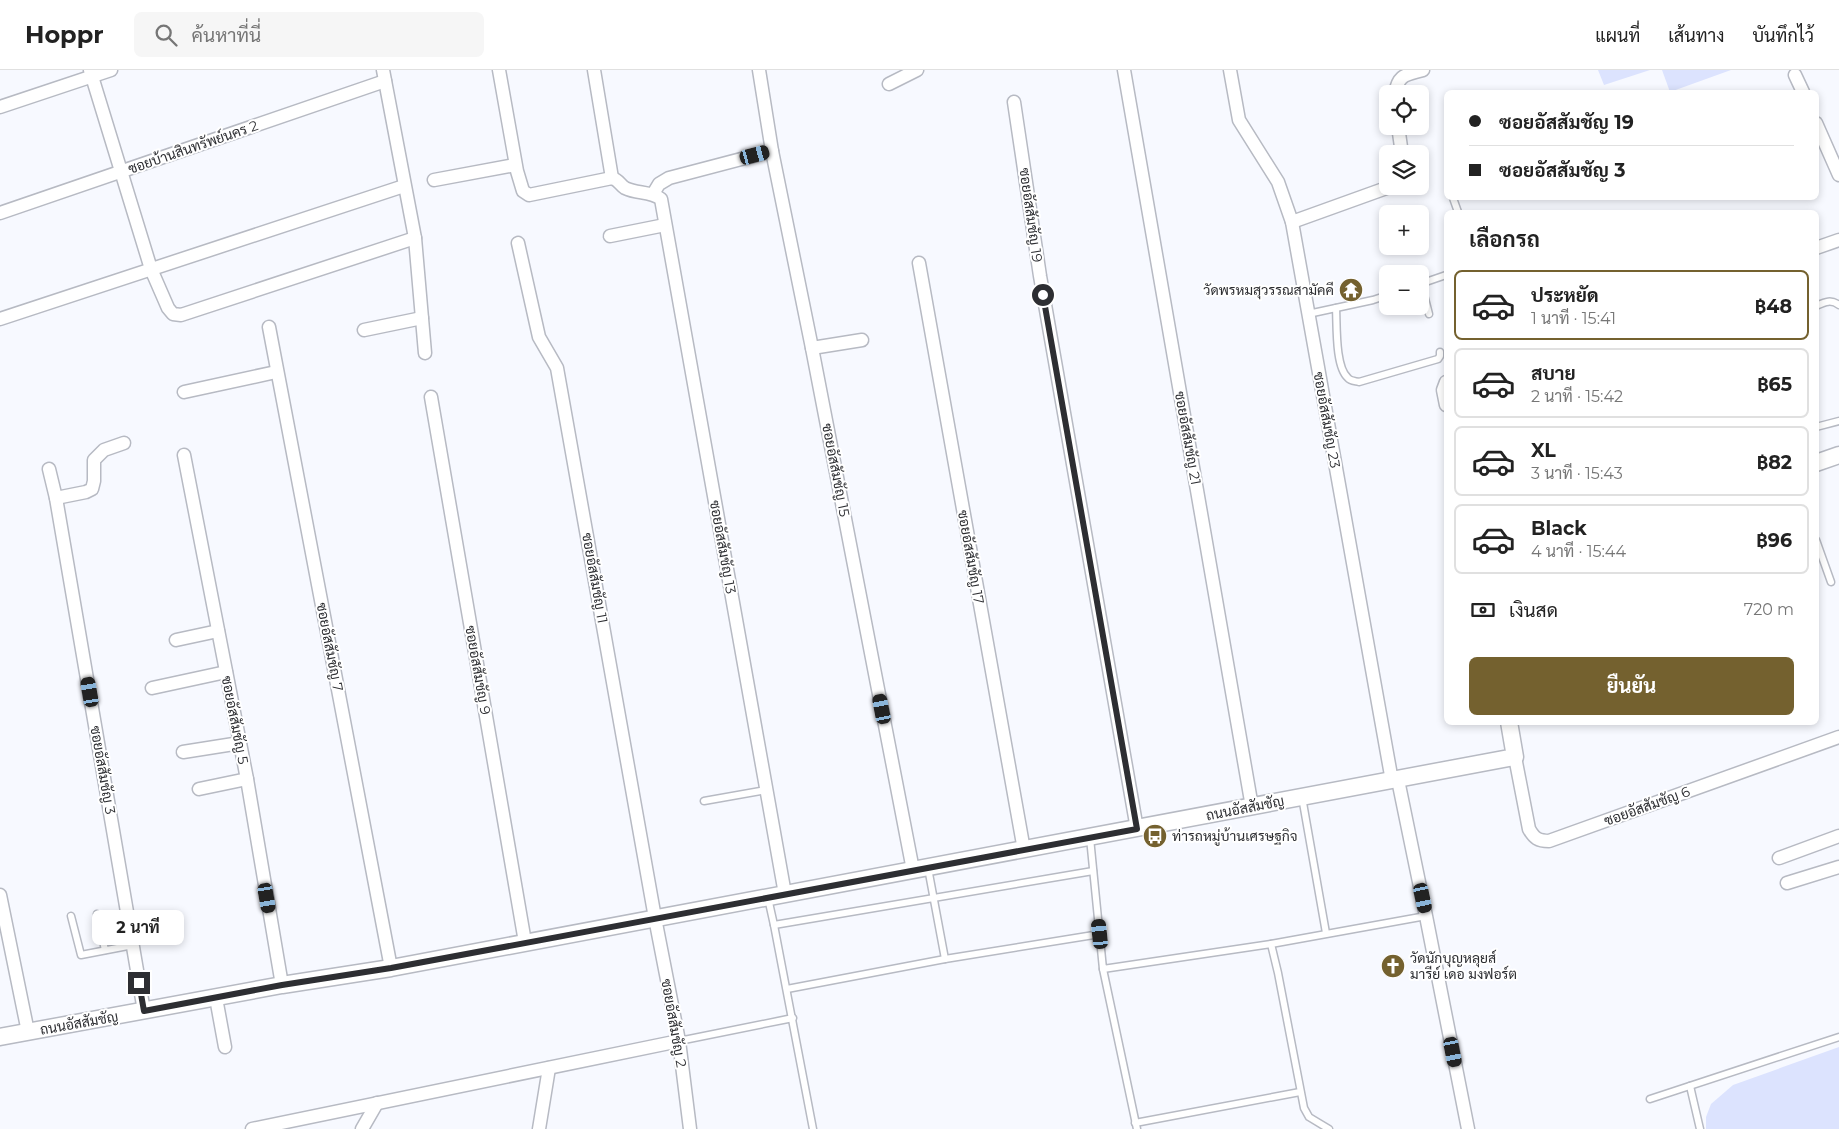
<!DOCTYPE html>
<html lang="th">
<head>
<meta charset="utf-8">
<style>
  body { margin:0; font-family:Montserrat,Sarabun,sans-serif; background:#f6f6f6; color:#222; height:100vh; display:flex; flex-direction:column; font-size:19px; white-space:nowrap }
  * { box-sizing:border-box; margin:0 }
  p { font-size:16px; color:#767676 }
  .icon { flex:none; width:28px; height:28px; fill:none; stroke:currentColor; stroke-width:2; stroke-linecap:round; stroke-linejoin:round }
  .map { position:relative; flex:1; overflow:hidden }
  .sheet { position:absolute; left:1444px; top:140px; width:375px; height:515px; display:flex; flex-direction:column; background:#fff; border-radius:8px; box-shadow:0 2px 8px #0003 }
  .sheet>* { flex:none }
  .banner { position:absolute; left:1444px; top:20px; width:375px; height:110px; border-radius:8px; box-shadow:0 2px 8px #0003; display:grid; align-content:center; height:110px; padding:0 25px; background:#fff }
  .controls { position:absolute; left:1379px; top:15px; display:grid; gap:10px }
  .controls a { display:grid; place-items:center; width:50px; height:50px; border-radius:8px; background:#fff; box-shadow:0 2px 8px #0003; font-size:25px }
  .end { position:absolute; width:22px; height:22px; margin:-11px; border:6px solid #2d2e32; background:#fff; box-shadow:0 0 0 2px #fff }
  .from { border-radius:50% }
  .bubble { position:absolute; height:35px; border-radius:8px; background:#fff; box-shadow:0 2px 8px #0003; font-size:16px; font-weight:700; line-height:35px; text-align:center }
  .car { position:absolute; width:15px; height:30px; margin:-15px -8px; border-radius:6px; box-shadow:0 0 4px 1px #0007; background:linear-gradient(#222 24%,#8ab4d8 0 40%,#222 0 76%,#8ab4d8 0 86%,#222 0) }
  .banner b { display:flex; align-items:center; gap:18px; height:48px; font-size:19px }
  .banner b+b { border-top:1px solid #e0e0e0 }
  .banner i { width:12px; height:12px; background:#222 }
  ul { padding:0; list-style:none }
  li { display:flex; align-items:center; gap:15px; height:70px; margin:0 10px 8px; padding:0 15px; border:2px solid #e0e0e0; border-radius:8px }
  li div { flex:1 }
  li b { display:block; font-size:19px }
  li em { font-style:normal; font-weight:700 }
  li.active { border-color:#74612f }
  li>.icon { width:45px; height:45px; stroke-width:1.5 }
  h2 { padding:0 25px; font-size:22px; line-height:60px }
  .pay { display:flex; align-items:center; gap:12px; height:55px; padding:0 25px; font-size:19px }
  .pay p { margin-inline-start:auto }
  .button { display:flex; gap:10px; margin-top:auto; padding:10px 25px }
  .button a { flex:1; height:58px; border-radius:8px; background:#74612f; color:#fff; font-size:20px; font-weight:700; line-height:58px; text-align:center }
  header { display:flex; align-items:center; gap:30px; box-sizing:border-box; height:70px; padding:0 25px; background:#fff; border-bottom:1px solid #e0e0e0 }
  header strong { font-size:24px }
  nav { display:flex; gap:28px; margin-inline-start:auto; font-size:18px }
  .search { width:350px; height:45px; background:#f6f6f6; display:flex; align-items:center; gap:12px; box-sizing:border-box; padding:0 18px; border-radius:8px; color:#767676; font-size:19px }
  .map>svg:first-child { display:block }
  .green { fill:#dce3fe }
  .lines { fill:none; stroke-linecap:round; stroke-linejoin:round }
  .service-casing { stroke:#b7bac3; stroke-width:9 }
  .minor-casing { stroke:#b7bac3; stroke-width:15 }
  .tertiary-casing { stroke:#b7bac3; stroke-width:19 }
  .service { stroke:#fff; stroke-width:6 }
  .minor { stroke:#fff; stroke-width:12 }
  .tertiary { stroke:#fff; stroke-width:16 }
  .route { stroke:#2d2e32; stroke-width:6 }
  .labels { text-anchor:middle; stroke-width:4; stroke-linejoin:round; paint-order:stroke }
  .street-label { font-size:14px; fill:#2d2e32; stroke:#fff }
  .poi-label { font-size:14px; fill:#2d2e32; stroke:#fff; text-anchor:start }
</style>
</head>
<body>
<header>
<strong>Hoppr</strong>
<div class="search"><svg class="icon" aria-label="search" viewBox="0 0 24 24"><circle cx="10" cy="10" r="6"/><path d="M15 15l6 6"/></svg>ค้นหาที่นี่</div>
<nav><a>แผนที่</a><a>เส้นทาง</a><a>บันทึกไว้</a></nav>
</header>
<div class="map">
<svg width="1839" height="1059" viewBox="0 0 1839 1059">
  <rect width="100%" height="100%" fill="#f7f9ff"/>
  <g class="green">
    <path d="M 1598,0 L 1650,0 L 1604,15 Z"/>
    <path d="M 1662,0 L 1731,0 L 1670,22 Z"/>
    <path d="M 1839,977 L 1839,1059 L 1706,1059 L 1706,1047 L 1711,1034 L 1733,1015 Z"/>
  </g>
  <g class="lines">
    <g class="service-casing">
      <g id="service">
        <path d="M 1453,128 L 1458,142"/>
        <path d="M 1421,213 L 1429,244"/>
        <path d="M 1420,214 L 1446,205"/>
        <path d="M 1816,236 C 1825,232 1831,229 1839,235"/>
        <path d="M 1336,238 C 1337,255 1335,297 1348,308 C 1350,311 1355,311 1359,312 L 1438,289 L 1440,286 L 1440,282"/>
        <path d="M 1308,244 L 1373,230 L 1388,225"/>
        <path d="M 1816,357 L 1839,351"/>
        <path d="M 1816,470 L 1831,512"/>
        <path d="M 1302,727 L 1326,863"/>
        <path d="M 704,731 L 766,720"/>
        <path d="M 1090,768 L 1103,899 L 1271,874 L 1278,903 L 1304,1038 L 1309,1047 L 1329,1059"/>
        <path d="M 928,798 L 945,889"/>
        <path d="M 768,828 L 774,855"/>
        <path d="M 97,844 L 105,880"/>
        <path d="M 71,846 L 81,885 L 133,875"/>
        <path d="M 1271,874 L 1426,846"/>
        <path d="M 1103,899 L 1137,1059"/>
        <path d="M 787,919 L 945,889 L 1100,864"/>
        <path d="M 679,971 L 793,948"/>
        <path d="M 1690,1016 L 1700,1059"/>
        <path d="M 1650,1029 L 1839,967"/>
        <path d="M 1135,1053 L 1300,1022"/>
        <path d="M 813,1059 L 774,855 L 1093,801"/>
      </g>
    </g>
    <g class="minor-casing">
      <g id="minor">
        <path d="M 90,0 L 151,199 L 168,238 L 173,244 L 181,245 L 415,168"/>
        <path d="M 383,0 L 415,168 L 425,283"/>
        <path d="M 499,0 L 517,101 L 523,121 L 529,125 L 612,108 C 619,110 620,115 625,118 C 637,124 650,121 661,129 L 785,824"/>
        <path d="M 594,0 L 612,108"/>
        <path d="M 759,0 L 772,81 L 812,278 L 913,800"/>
        <path d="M 1124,0 L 1252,737"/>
        <path d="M 1230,0 L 1239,50 L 1278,112 L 1292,152 L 1392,711"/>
        <path d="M 1795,5 L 1803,22"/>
        <path d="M 889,14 L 917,0"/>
        <path d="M 1395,24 C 1398,4 1406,5 1423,0"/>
        <path d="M 1014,32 L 1040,206 L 1137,759"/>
        <path d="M 0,37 L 111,0"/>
        <path d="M 1816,53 L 1839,105"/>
        <path d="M 1398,56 L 1402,84"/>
        <path d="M 434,110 L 515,95"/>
        <path d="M 653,124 L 659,114 L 669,108 L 772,81"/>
        <path d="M 0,143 L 385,11"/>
        <path d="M 1292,152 L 1392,116"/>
        <path d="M 610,166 L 665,155"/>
        <path d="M 518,173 L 539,267 L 557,298 L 655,848 L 679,971 L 690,1059"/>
        <path d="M 1816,178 L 1839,170"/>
        <path d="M 919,193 L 1024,780"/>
        <path d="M 0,249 L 404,116"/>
        <path d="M 269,257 L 391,898"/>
        <path d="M 364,260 L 422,248"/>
        <path d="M 812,278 L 862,270"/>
        <path d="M 1446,312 L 1443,320 L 1446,335"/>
        <path d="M 184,322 L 276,302"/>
        <path d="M 431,327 L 525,872"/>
        <path d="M 184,385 L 247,709 L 282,915"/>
        <path d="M 49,399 L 56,428 L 144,941"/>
        <path d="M 56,428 L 86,422 L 92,419 L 94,411 L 94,390 L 104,380 L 124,373"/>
        <path d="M 176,570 L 218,561"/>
        <path d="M 152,618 L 226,602"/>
        <path d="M 183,682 L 240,673"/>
        <path d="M 1515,687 L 1529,759 C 1534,768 1538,771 1549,771 L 1839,667"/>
        <path d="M 1398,710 L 1426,846 L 1468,1059"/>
        <path d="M 199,719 L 247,709"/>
        <path d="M 1779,788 L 1839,766"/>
        <path d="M 1787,813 L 1839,797"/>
        <path d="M 0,825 L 28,962"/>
        <path d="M 216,928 L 225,977"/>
        <path d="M 252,1059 L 679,971"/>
        <path d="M 362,1059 L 377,1033"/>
        <path d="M 539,1059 L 549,998"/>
      </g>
    </g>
    <g class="tertiary-casing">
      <g id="tertiary">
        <path d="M 1816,393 L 1839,385"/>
        <path d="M 0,967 L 282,915 L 391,898 L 1509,688 L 1515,687 L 1509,652"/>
      </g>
    </g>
    <use href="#service" class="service"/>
    <use href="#minor" class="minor"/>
    <use href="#tertiary" class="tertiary"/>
  </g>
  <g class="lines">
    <path class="route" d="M 139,913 L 144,941 L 282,915 L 391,898 L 1137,759 L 1043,225"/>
  </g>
  <defs>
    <g id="temple-disc" transform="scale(1.25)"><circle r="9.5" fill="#74612f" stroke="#fff"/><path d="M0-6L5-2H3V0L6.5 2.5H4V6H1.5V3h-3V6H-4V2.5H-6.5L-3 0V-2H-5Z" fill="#fff"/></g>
    <g id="bus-disc" transform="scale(1.25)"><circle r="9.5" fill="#74612f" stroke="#fff"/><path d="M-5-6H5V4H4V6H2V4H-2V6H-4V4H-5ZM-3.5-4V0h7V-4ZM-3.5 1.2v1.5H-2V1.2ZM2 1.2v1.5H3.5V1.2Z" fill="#fff"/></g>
    <g id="church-disc" transform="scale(1.25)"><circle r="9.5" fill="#74612f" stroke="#fff"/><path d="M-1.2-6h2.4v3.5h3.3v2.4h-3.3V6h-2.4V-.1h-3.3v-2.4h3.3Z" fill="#fff"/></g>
  </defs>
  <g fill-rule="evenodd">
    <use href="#temple-disc" x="1351" y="220"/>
    <use href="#bus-disc" x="1155" y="766"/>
    <use href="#church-disc" x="1393" y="896"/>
  </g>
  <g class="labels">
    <g class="street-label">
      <text transform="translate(193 77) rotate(-19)" y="5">ซอยบ้านสินทรัพย์นคร 2</text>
      <text transform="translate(1031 145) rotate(82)" y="5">ซอยอัสสัมชัญ 19</text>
      <text transform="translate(1327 350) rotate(80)" y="5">ซอยอัสสัมชัญ 23</text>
      <text transform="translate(1188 368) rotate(80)" y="5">ซอยอัสสัมชัญ 21</text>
      <text transform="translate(836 400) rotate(79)" y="5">ซอยอัสสัมชัญ 15</text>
      <text transform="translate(723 477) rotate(80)" y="5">ซอยอัสสัมชัญ 13</text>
      <text transform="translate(971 487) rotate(80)" y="5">ซอยอัสสัมชัญ 17</text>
      <text transform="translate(595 508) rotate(80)" y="5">ซอยอัสสัมชัญ 11</text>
      <text transform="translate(330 577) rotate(79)" y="5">ซอยอัสสัมชัญ 7</text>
      <text transform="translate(478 600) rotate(80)" y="5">ซอยอัสสัมชัญ 9</text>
      <text transform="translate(235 650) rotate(79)" y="5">ซอยอัสสัมชัญ 5</text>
      <text transform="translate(103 700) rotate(80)" y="5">ซอยอัสสัมชัญ 3</text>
      <text transform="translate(1647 736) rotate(-20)" y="5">ซอยอัสสัมชัญ 6</text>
      <text transform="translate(1245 738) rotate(-11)" y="5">ถนนอัสสัมชัญ</text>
      <text transform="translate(79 953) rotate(-10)" y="5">ถนนอัสสัมชัญ</text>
      <text transform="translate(674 953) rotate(80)" y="5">ซอยอัสสัมชัญ 2</text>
    </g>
    <g class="poi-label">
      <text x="1334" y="225" text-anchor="end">วัดพรหมสุวรรณสามัคคี</text>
      <text x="1172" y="771">ท่ารถหมู่บ้านเศรษฐกิจ</text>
      <text x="1410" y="893">วัดนักบุญหลุยส์<tspan x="1410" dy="16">มารีย์ เดอ มงฟอร์ต</tspan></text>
    </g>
  </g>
</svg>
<div class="controls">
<a><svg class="icon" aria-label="locate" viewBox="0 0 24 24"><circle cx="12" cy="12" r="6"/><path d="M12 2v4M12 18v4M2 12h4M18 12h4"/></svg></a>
<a><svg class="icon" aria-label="layers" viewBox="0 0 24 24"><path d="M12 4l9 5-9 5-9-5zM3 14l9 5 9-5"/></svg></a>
<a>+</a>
<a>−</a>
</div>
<i class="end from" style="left:1043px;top:225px"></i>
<i class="end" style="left:139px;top:913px"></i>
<div class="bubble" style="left:92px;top:840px;width:92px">2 นาที</div>
<i class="car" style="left:755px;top:85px;rotate:75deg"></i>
<i class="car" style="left:90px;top:622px;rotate:350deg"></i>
<i class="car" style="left:882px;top:639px;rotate:349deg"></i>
<i class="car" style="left:267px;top:828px;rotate:170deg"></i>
<i class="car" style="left:1423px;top:828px;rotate:168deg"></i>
<i class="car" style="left:1100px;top:864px;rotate:354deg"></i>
<i class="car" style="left:1453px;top:982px;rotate:169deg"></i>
<div class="banner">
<b><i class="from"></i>ซอยอัสสัมชัญ 19</b>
<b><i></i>ซอยอัสสัมชัญ 3</b>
</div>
<section class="sheet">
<h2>เลือกรถ</h2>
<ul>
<li class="active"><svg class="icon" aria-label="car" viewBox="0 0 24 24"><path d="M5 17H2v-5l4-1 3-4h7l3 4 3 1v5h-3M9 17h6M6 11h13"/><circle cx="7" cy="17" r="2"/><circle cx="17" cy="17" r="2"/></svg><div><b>ประหยัด</b><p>1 นาที · 15:41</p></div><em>฿48</em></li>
<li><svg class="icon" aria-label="car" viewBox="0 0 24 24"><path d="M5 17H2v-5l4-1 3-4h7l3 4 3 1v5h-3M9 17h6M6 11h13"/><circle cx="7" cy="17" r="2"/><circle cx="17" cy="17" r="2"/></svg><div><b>สบาย</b><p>2 นาที · 15:42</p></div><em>฿65</em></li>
<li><svg class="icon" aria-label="car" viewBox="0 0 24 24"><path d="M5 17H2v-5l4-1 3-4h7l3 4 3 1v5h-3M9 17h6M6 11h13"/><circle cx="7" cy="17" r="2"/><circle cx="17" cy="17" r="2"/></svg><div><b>XL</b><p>3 นาที · 15:43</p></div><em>฿82</em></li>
<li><svg class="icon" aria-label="car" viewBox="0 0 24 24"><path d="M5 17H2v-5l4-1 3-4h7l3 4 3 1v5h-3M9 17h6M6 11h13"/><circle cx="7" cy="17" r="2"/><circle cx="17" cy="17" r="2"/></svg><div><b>Black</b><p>4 นาที · 15:44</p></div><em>฿96</em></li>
</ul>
<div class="pay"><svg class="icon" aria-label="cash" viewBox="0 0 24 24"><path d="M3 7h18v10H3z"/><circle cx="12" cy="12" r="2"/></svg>เงินสด<p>720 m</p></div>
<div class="button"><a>ยืนยัน</a></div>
</section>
</div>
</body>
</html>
